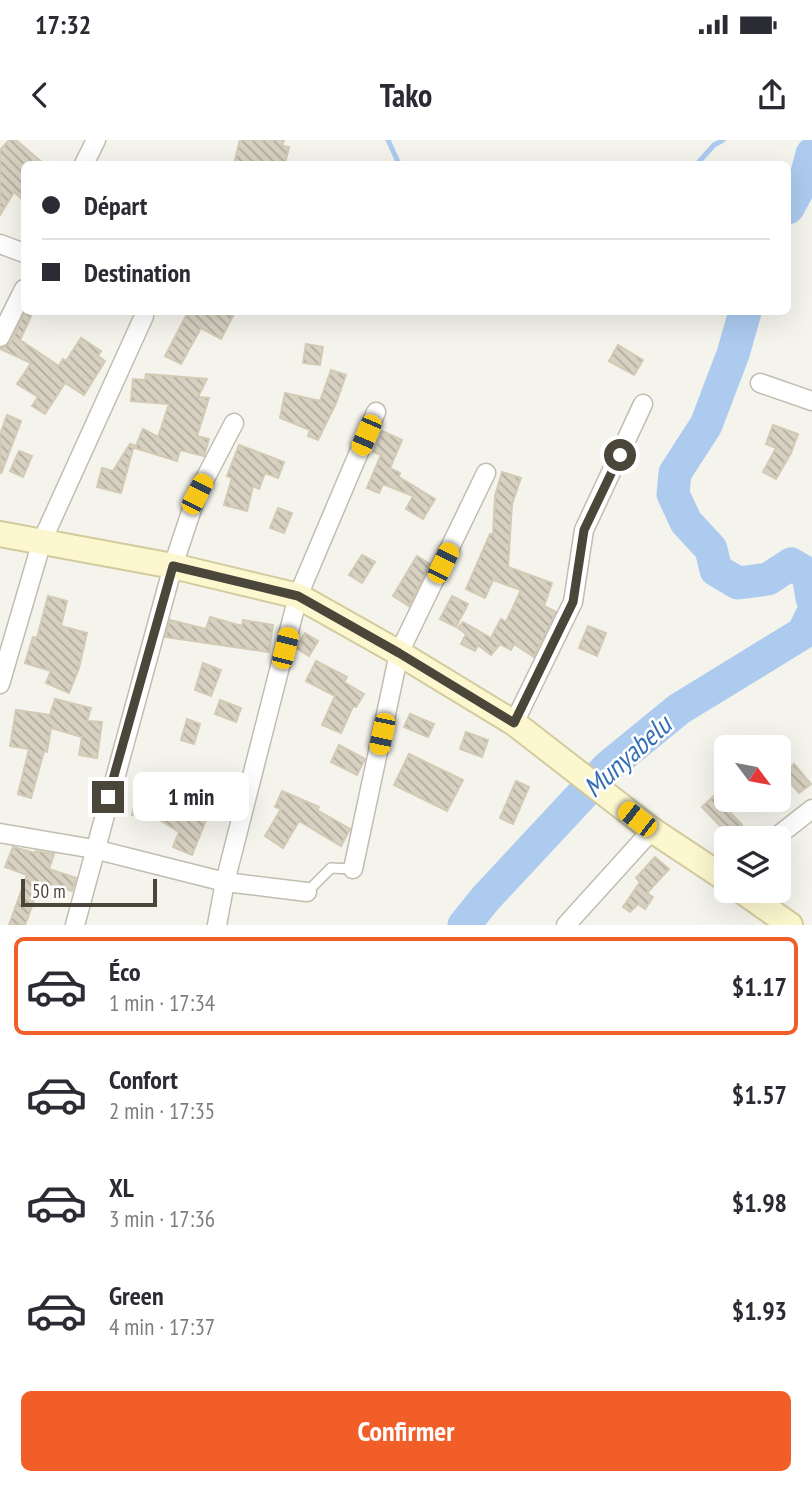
<!DOCTYPE html>
<html lang="fr">
<head>
<meta charset="utf-8">
<style>
  body { margin:0; font-family:"PT Sans Narrow",sans-serif; background:#f7f7f7; color:#2b2b33; height:100vh; display:flex; flex-direction:column; font-size:26px; white-space:nowrap }
  * { box-sizing:border-box; margin:0 }
  p { font-size:23px; color:#7c7c81 }
  .icon { flex:none; width:38px; height:38px; fill:none; stroke:currentColor; stroke-width:2; stroke-linecap:round; stroke-linejoin:round }
  .map { position:relative; height:785px; overflow:hidden }
  .drawer { display:flex; flex-direction:column; background:#fff; flex:1 }
  .drawer>* { flex:none }
  .guide { position:absolute; left:21px; top:21px; width:770px; height:154px; border-radius:10px; box-shadow:0 7px 28px #0002; display:grid; align-content:center; height:154px; padding:0 21px; background:#fff }
  .needle { width:46px; rotate:122deg }
  .controls { position:absolute; left:714px; top:595px; display:grid; gap:14px }
  .controls a { display:grid; place-items:center; width:77px; height:77px; border-radius:10px; background:#fff; box-shadow:0 7px 28px #0002; font-size:35px }
  .scale { position:absolute; left:21px; bottom:18px; width:136px; box-sizing:border-box; padding-left:7px; border:4px solid #4a463a; border-top:0; font-size:19px; line-height:24px; white-space:nowrap; color:#4a463a; -webkit-text-stroke:5px #fff; paint-order:stroke }
  .end { position:absolute; width:32px; height:32px; margin:-16px; border:9px solid #4a463a; background:#fff; box-shadow:0 0 0 4px #fff }
  .from { border-radius:50% }
  .bubble { position:absolute; height:49px; border-radius:10px; background:#fff; box-shadow:0 7px 28px #0002; font-size:23px; font-weight:700; line-height:49px; text-align:center }
  .car { position:absolute; width:21px; height:42px; margin:-21px -10px; border-radius:9px; box-shadow:0 0 5px 2px #0007; background:linear-gradient(#f5c518 24%,#345 0 40%,#f5c518 0 76%,#345 0 86%,#f5c518 0) }
  .guide b { display:flex; align-items:center; gap:24px; height:66px; font-size:26px }
  .guide b+b { border-top:2px solid #e1e1e2 }
  .guide i { width:18px; height:18px; background:#2b2b33 }
  ul { padding:12px 0 0; list-style:none }
  li { display:flex; align-items:center; gap:21px; height:98px; margin:0 14px 10px; padding:0 7px; border:4px solid transparent; border-radius:10px }
  li div { flex:1 }
  li b { display:block; font-size:26px }
  li em { font-style:normal; font-weight:700 }
  li.active { border-color:#f25e27 }
  li>.icon { width:63px; height:63px; stroke-width:1.5 }
  .action { display:flex; gap:14px; margin-top:auto; padding:14px 21px }
  .action a { flex:1; height:80px; border-radius:10px; background:#f25e27; color:#fff; font-size:28px; font-weight:700; line-height:80px; text-align:center }
  .status { display:flex; justify-content:space-between; align-items:center; height:49px; padding:0 35px; background:#fff; direction:ltr }
  .status svg { height:19px; fill:currentColor }
  header { display:flex; justify-content:space-between; align-items:center; height:91px; padding:0 21px; background:#fff; font-size:32px; font-weight:700 }
  .map>svg:first-child { display:block }
  .lines { fill:none; stroke-linecap:round; stroke-linejoin:round }
  .stream { stroke:#accbef; stroke-width:5 }
  .river { stroke:#accbef; stroke-width:33 }
  .building { fill:url(#building-back-hatch); stroke:#d2cab5; stroke-width:2 }
  .lane-casing { stroke:#c1bdaf; stroke-width:12 }
  .street-casing { stroke:#c1bdaf; stroke-width:21 }
  .secondary-casing { stroke:#d3cb9e; stroke-width:28 }
  .lane { stroke:#fff; stroke-width:9 }
  .street { stroke:#fff; stroke-width:18 }
  .secondary { stroke:#fdf7cf; stroke-width:24 }
  .route { stroke:#4a463a; stroke-width:9 }
  .labels { text-anchor:middle; stroke-width:5; stroke-linejoin:round; paint-order:stroke }
  .water-label { font-size:28px; font-style:italic; fill:#356fb4; stroke:#fff }
</style>
</head>
<body>
<div class="status"><b>17:32</b><svg viewBox="0 0 49 12"><path d="M0 12V9h3v3zM5 12V6h3v6zM10 12V3h3v9zM15 12V0h3v12zM26 1h20v11H26zM47 4h2v5h-2z"/></svg></div>
<header><svg class="icon" aria-label="back" viewBox="0 0 24 24"><path d="M15 5l-7 7 7 7"/></svg>Tako<svg class="icon" aria-label="share" viewBox="0 0 24 24"><path d="M12 15V3M7 8l5-5 5 5M5 13v7h14v-7"/></svg></header>
<div class="map">
<svg width="812" height="785" viewBox="0 0 812 785">
  <defs>
    <pattern id="building-back-hatch" width="6" height="6" patternUnits="userSpaceOnUse" patternTransform="scale(1.75)"><rect width="6" height="6" fill="#d7d1c2"/><path d="M-1 5l2 2M0 0l6 6M5-1l2 2" fill="none" stroke="#b0ab9f"/></pattern>
  </defs>
  <rect width="100%" height="100%" fill="#f5f4ec"/>
  <g class="lines">
    <g class="stream">
      <path d="M 388,0 L 399,24"/>
      <path d="M 697,24 L 714,5 L 723,0"/>
    </g>
    <g class="river">
      <path d="M 788,68 L 807,33 L 812,14"/>
      <path d="M 745,172 L 733,214 L 706,285 L 675,333 L 673,354 L 686,382 L 711,409 L 716,430 L 738,443 L 768,439 L 791,424 L 808,434 L 812,458"/>
      <path d="M 464,785 L 485,759 L 608,627 L 679,569 L 803,493 L 812,475"/>
    </g>
  </g>
  <g class="building">
    <path d="M 9,0 L 16,0 L 44,24 L 24,24 L 24,61 L 14,52 L 0,75 L 0,10 Z"/>
    <path d="M 240,0 L 284,0 L 282,6 L 289,7 L 285,24 L 234,24 Z"/>
    <path d="M 25,172 L 33,172 L 20,200 L 59,226 L 63,219 L 66,221 L 81,198 L 101,211 L 98,216 L 105,221 L 84,255 L 65,243 L 45,274 L 32,266 L 38,257 L 17,244 L 31,223 L 0,209 L 10,203 Z"/>
    <path d="M 188,172 L 224,172 L 233,176 L 221,199 L 201,188 L 181,224 L 165,216 Z"/>
    <path d="M 306,204 L 323,207 L 320,225 L 303,223 Z"/>
    <path d="M 618,205 L 643,220 L 634,235 L 609,221 Z"/>
    <path d="M 331,230 L 346,235 L 336,263 L 318,300 L 308,296 L 310,290 L 280,278 L 285,253 L 320,261 Z"/>
    <path d="M 146,234 L 207,239 L 198,257 L 209,258 L 197,296 L 209,299 L 204,316 L 180,310 L 177,321 L 135,308 L 143,289 L 158,297 L 169,264 L 131,261 L 133,239 L 145,240 Z"/>
    <path d="M 7,275 L 21,281 L 1,334 L 0,295 Z"/>
    <path d="M 773,285 L 798,294 L 791,313 L 776,339 L 763,332 L 776,308 L 766,304 Z"/>
    <path d="M 382,291 L 402,300 L 390,328 L 400,333 L 399,337 L 435,359 L 423,379 L 406,369 L 413,356 L 383,344 L 379,353 L 367,348 L 381,315 L 373,312 Z"/>
    <path d="M 130,304 L 134,305 L 121,353 L 97,347 L 102,328 L 113,331 Z"/>
    <path d="M 239,305 L 284,322 L 278,338 L 265,333 L 259,349 L 253,346 L 247,371 L 224,365 L 232,338 L 227,336 Z"/>
    <path d="M 19,311 L 32,316 L 23,337 L 10,331 Z"/>
    <path d="M 502,332 L 521,338 L 512,364 L 508,427 L 552,443 L 544,466 L 556,472 L 534,517 L 514,504 L 511,510 L 500,504 L 491,515 L 478,505 L 475,511 L 461,504 L 466,494 L 458,488 L 463,482 L 491,498 L 501,479 L 506,482 L 521,450 L 493,440 L 485,458 L 466,449 L 490,394 L 493,395 L 495,356 Z"/>
    <path d="M 278,368 L 292,373 L 284,393 L 270,388 Z"/>
    <path d="M 362,415 L 375,422 L 362,443 L 349,435 Z"/>
    <path d="M 417,416 L 430,424 L 409,466 L 393,456 Z"/>
    <path d="M 48,456 L 67,461 L 61,486 L 87,493 L 79,528 L 69,553 L 46,543 L 51,531 L 25,523 L 33,497 L 37,498 Z"/>
    <path d="M 452,456 L 468,464 L 456,487 L 440,479 Z"/>
    <path d="M 210,477 L 242,486 L 243,480 L 273,485 L 269,512 L 165,497 L 170,480 L 206,489 Z"/>
    <path d="M 588,486 L 606,493 L 597,516 L 579,508 Z"/>
    <path d="M 305,493 L 318,501 L 309,516 L 296,508 Z"/>
    <path d="M 316,521 L 347,537 L 344,542 L 364,554 L 356,567 L 353,566 L 341,593 L 322,585 L 335,556 L 306,541 Z"/>
    <path d="M 203,523 L 221,530 L 211,556 L 195,550 Z"/>
    <path d="M 55,559 L 91,568 L 87,581 L 102,582 L 97,618 L 79,615 L 82,597 L 51,588 L 47,612 L 44,611 L 31,658 L 18,654 L 29,609 L 10,606 L 16,570 L 50,575 Z"/>
    <path d="M 220,560 L 241,568 L 236,582 L 215,574 Z"/>
    <path d="M 410,574 L 434,584 L 428,597 L 404,587 Z"/>
    <path d="M 187,579 L 200,584 L 194,604 L 181,600 Z"/>
    <path d="M 466,592 L 488,600 L 482,617 L 460,609 Z"/>
    <path d="M 339,605 L 365,619 L 357,635 L 331,622 Z"/>
    <path d="M 409,614 L 463,640 L 447,671 L 394,645 Z"/>
    <path d="M 794,624 L 811,644 L 799,653 L 783,634 Z"/>
    <path d="M 140,639 L 163,644 L 162,649 L 189,667 L 192,662 L 210,670 L 192,715 L 173,707 L 179,692 L 158,679 L 132,675 Z"/>
    <path d="M 516,641 L 529,647 L 513,684 L 500,678 Z"/>
    <path d="M 282,651 L 319,667 L 317,670 L 350,689 L 341,706 L 299,681 L 283,708 L 265,696 L 281,669 L 275,667 Z"/>
    <path d="M 719,651 L 733,666 L 728,670 L 742,685 L 730,696 L 702,667 Z"/>
    <path d="M 13,707 L 35,713 L 36,711 L 54,714 L 49,729 L 76,738 L 72,751 L 41,742 L 25,785 L 9,785 L 27,735 L 5,727 Z"/>
    <path d="M 655,717 L 669,729 L 647,753 L 653,757 L 645,769 L 638,764 L 630,772 L 623,767 L 640,742 L 636,738 Z"/>
  </g>
  <g class="lines">
    <g class="lane-casing">
      <path id="lane" d="M 307,752 L 331,728 L 353,729"/>
    </g>
    <g class="street-casing">
      <g id="street">
        <path d="M 84,24 L 96,0"/>
        <path d="M 0,104 L 24,113"/>
        <path d="M 0,197 L 24,149"/>
        <path d="M 760,243 L 812,261"/>
        <path d="M 0,544 L 42,401 L 144,176"/>
        <path d="M 514,583 L 573,462 L 584,390 L 643,264"/>
        <path d="M 0,693 L 94,709 L 225,742 L 307,752"/>
        <path d="M 775,698 L 812,669"/>
        <path d="M 353,729 L 399,513 L 486,333"/>
        <path d="M 75,785 L 173,426 L 197,354 L 234,283"/>
        <path d="M 217,785 L 225,742 L 298,456 L 376,272"/>
        <path d="M 566,785 L 652,690"/>
      </g>
    </g>
    <g class="secondary-casing">
      <g id="secondary">
        <path d="M 0,394 L 173,426 L 298,456 L 399,513 L 514,583 L 652,690 L 726,739"/>
        <path d="M 742,751 L 790,785"/>
      </g>
    </g>
    <use href="#lane" class="lane"/>
    <use href="#street" class="street"/>
    <use href="#secondary" class="secondary"/>
  </g>
  <g class="lines">
    <path class="route" d="M 108,657 L 173,426 L 298,456 L 399,513 L 514,583 L 573,462 L 584,390 L 620,315"/>
  </g>
  <g class="labels">
    <g class="water-label">
      <text transform="translate(627 616) rotate(-42)" y="10">Munyabelu</text>
    </g>
  </g>
</svg>
<div class="controls">
<a><svg class="needle" viewBox="-14 -14 28 28"><path d="M0-13l5 13h-10z" fill="#e53935"/><path d="M0 13l5-13h-10z" fill="#7c7c81"/></svg></a>
<a><svg class="icon" aria-label="layers" viewBox="0 0 24 24"><path d="M12 4l9 5-9 5-9-5zM3 14l9 5 9-5"/></svg></a>
</div>
<div class="scale">50 m</div>
<i class="end from" style="left:620px;top:315px"></i>
<i class="end" style="left:108px;top:657px"></i>
<div class="bubble" style="left:133px;top:632px;width:116px">1 min</div>
<i class="car" style="left:366px;top:295px;rotate:203deg"></i>
<i class="car" style="left:197px;top:354px;rotate:27deg"></i>
<i class="car" style="left:443px;top:423px;rotate:26deg"></i>
<i class="car" style="left:285px;top:508px;rotate:14deg"></i>
<i class="car" style="left:382px;top:594px;rotate:192deg"></i>
<i class="car" style="left:637px;top:679px;rotate:308deg"></i>
<div class="guide">
<b><i class="from"></i>Départ</b>
<b><i></i>Destination</b>
</div>
</div>
<section class="drawer">
<ul>
<li class="active"><svg class="icon" aria-label="car" viewBox="0 0 24 24"><path d="M5 17H2v-5l4-1 3-4h7l3 4 3 1v5h-3M9 17h6M6 11h13"/><circle cx="7" cy="17" r="2"/><circle cx="17" cy="17" r="2"/></svg><div><b>Éco</b><p>1 min · 17:34</p></div><em>$1.17</em></li>
<li><svg class="icon" aria-label="car" viewBox="0 0 24 24"><path d="M5 17H2v-5l4-1 3-4h7l3 4 3 1v5h-3M9 17h6M6 11h13"/><circle cx="7" cy="17" r="2"/><circle cx="17" cy="17" r="2"/></svg><div><b>Confort</b><p>2 min · 17:35</p></div><em>$1.57</em></li>
<li><svg class="icon" aria-label="car" viewBox="0 0 24 24"><path d="M5 17H2v-5l4-1 3-4h7l3 4 3 1v5h-3M9 17h6M6 11h13"/><circle cx="7" cy="17" r="2"/><circle cx="17" cy="17" r="2"/></svg><div><b>XL</b><p>3 min · 17:36</p></div><em>$1.98</em></li>
<li><svg class="icon" aria-label="car" viewBox="0 0 24 24"><path d="M5 17H2v-5l4-1 3-4h7l3 4 3 1v5h-3M9 17h6M6 11h13"/><circle cx="7" cy="17" r="2"/><circle cx="17" cy="17" r="2"/></svg><div><b>Green</b><p>4 min · 17:37</p></div><em>$1.93</em></li>
</ul>
<div class="action"><a>Confirmer</a></div>
</section>
</body>
</html>
